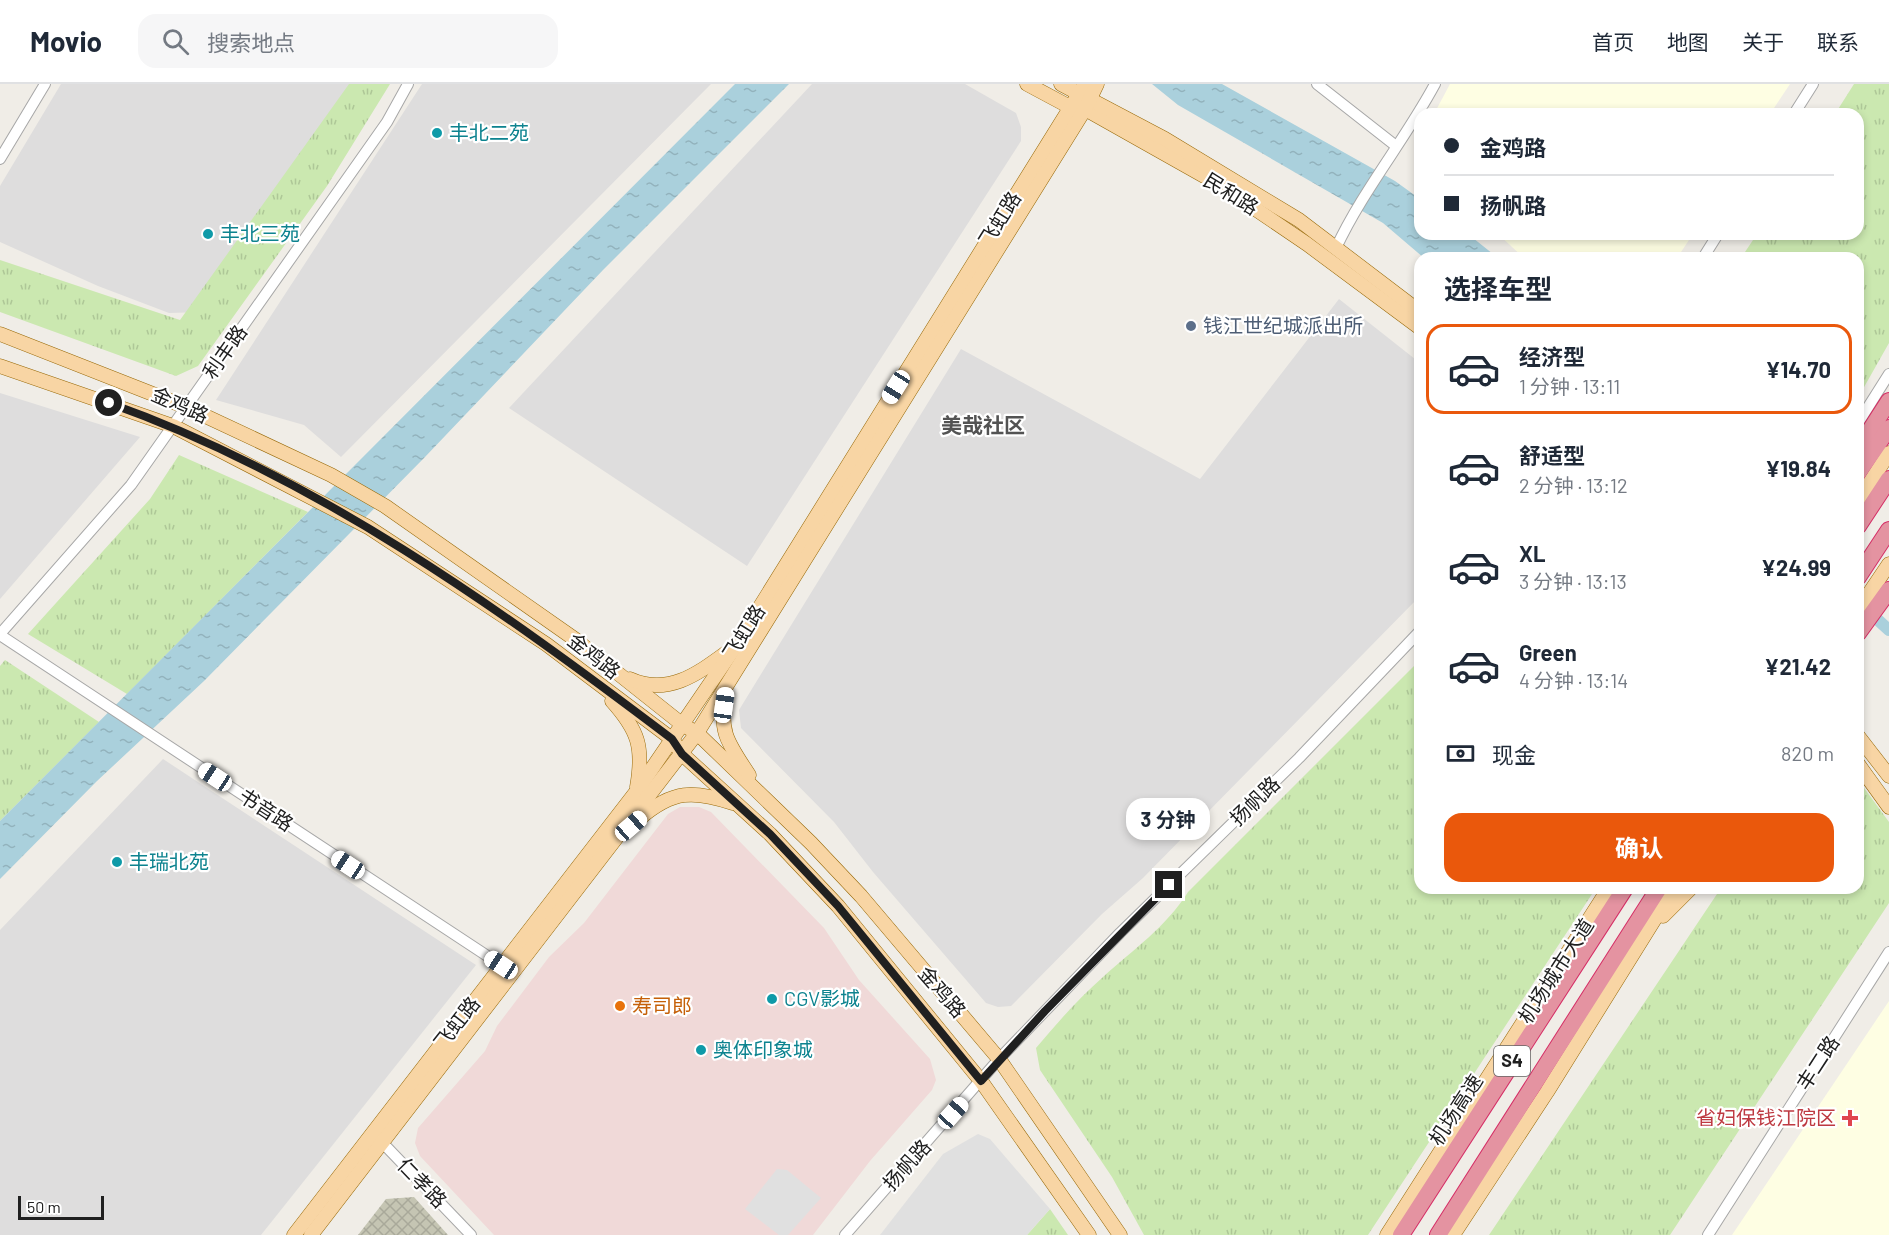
<!DOCTYPE html>
<html lang="zh">
<head>
<meta charset="utf-8">
<style>
  body { margin:0; font-family:Barlow,"Noto Sans SC",sans-serif; background:#f6f6f7; color:#1f2937; height:100vh; display:flex; flex-direction:column; font-size:22px; white-space:nowrap }
  * { box-sizing:border-box; margin:0 }
  p { font-size:20px; color:#747a83 }
  .icon { flex:none; width:33px; height:33px; fill:none; stroke:currentColor; stroke-width:2; stroke-linecap:round; stroke-linejoin:round }
  .map { position:relative; flex:1; overflow:hidden }
  .drawer { position:absolute; left:1414px; top:168px; width:450px; height:642px; display:flex; flex-direction:column; background:#fff; border-radius:18px; box-shadow:0 3px 9px #0003 }
  .drawer>* { flex:none }
  .top-card { position:absolute; left:1414px; top:24px; width:450px; height:132px; border-radius:18px; box-shadow:0 3px 9px #0003; display:grid; align-content:center; height:132px; padding:0 30px; background:#fff }
  .scale { position:absolute; left:18px; bottom:15px; width:86px; box-sizing:border-box; padding-left:6px; border:3px solid #202020; border-top:0; font-size:16px; line-height:21px; white-space:nowrap; color:#202020; -webkit-text-stroke:4px #fff; paint-order:stroke }
  .end { position:absolute; width:27px; height:27px; margin:-14px; border:8px solid #202020; background:#fff; box-shadow:0 0 0 3px #fff }
  .from { border-radius:50% }
  .bubble { position:absolute; height:42px; border-radius:18px; background:#fff; box-shadow:0 3px 9px #0003; font-size:20px; font-weight:700; line-height:42px; text-align:center }
  .car { position:absolute; width:18px; height:36px; margin:-18px -9px; border-radius:8px; box-shadow:0 0 4px 2px #0007; background:linear-gradient(#fff 24%,#345 0 40%,#fff 0 76%,#345 0 86%,#fff 0) }
  .top-card b { display:flex; align-items:center; gap:21px; height:57px; font-size:22px }
  .top-card b+b { border-top:2px solid #e0e1e3 }
  .top-card i { width:15px; height:15px; background:#1f2937 }
  ul { padding:0; list-style:none }
  li { display:flex; align-items:center; gap:18px; height:90px; margin:0 12px 9px; padding:0 18px; border:3px solid transparent; border-radius:18px }
  li div { flex:1 }
  li b { display:block; font-size:22px }
  li em { font-style:normal; font-weight:700 }
  li.active { border-color:#ea580c }
  li>.icon { width:54px; height:54px; stroke-width:1.5 }
  h2 { padding:0 30px; font-size:27px; line-height:72px }
  .pay { display:flex; align-items:center; gap:15px; height:66px; padding:0 30px; font-size:22px }
  .pay p { margin-inline-start:auto }
  .primary-button { display:flex; gap:12px; margin-top:auto; padding:12px 30px }
  .primary-button a { flex:1; height:69px; border-radius:18px; background:#ea580c; color:#fff; font-size:24px; font-weight:700; line-height:69px; text-align:center }
  header { display:flex; align-items:center; gap:36px; box-sizing:border-box; height:84px; padding:0 30px; background:#fff; border-bottom:2px solid #e0e1e3 }
  header strong { font-size:28px }
  nav { display:flex; gap:33px; margin-inline-start:auto; font-size:21px }
  .search { width:420px; height:54px; background:#f6f6f7; display:flex; align-items:center; gap:15px; box-sizing:border-box; padding:0 21px; border-radius:18px; color:#747a83; font-size:22px }
  .map>svg:first-child { display:block }
  .residential { fill:#dedddd }
  .commercial { fill:#f0d9d8 }
  .education { fill:#fefee3 }
  .construction { fill:url(#construction-cross-hatch) }
  .grass { fill:url(#grass-tufts) }
  .parking { fill:#e0e0e0 }
  .water { fill:url(#water-ripples) }
  .lines { fill:none; stroke-linecap:round; stroke-linejoin:round }
  .canal { stroke:#aad0dc; stroke-width:12 }
  .minor-casing { stroke:#a7a7a7; stroke-width:12 }
  .major-casing { stroke:#976806; stroke-width:15 }
  .highway-casing { stroke:#d52e66; stroke-width:18 }
  .minor { stroke:#fff; stroke-width:10 }
  .major { stroke:#f8d5a4; stroke-width:14 }
  .highway { stroke:#e493a1; stroke-width:16 }
  .route { stroke:#202020; stroke-width:8 }
  .culture-dot { fill:#0f9aa8; stroke:#fff; stroke-width:2 }
  .service-dot { fill:#5c6f8a; stroke:#fff; stroke-width:2 }
  .food-dot { fill:#e8710a; stroke:#fff; stroke-width:2 }
  .health-dot { fill:#e0444e; stroke:#fff; stroke-width:2 }
  .labels { text-anchor:middle; stroke-width:4.5; stroke-linejoin:round; paint-order:stroke }
  .shield { fill:#fff; stroke:#636363; stroke-width:1.5 }
  .shield-label { font-size:18px; font-weight:bold; fill:#202020 }
  .culture-label { font-size:20px; fill:#0d838f; stroke:#fff; text-anchor:start }
  .street-label { font-size:20px; fill:#202020; stroke:#fff }
  .service-label { font-size:20px; fill:#4e5e75; stroke:#fff; text-anchor:start }
  .food-label { font-size:20px; fill:#c56008; stroke:#fff; text-anchor:start }
  .health-label { font-size:20px; fill:#be3a42; stroke:#fff; text-anchor:end }
  .neighbourhood-label { font-size:21px; font-weight:bold; fill:#535353; stroke:#fff }
</style>
</head>
<body>
<header>
<strong>Movio</strong>
<div class="search"><svg class="icon" aria-label="search" viewBox="0 0 24 24"><circle cx="10" cy="10" r="6"/><path d="M15 15l6 6"/></svg>搜索地点</div>
<nav><a>首页</a><a>地图</a><a>关于</a><a>联系</a></nav>
</header>
<div class="map">
<svg width="1889" height="1151" viewBox="0 0 1889 1151">
  <defs>
    <pattern id="construction-cross-hatch" width="8" height="8" patternUnits="userSpaceOnUse" patternTransform="scale(1.5)"><rect width="8" height="8" fill="#c5c5b3"/><path d="M0 0l8 8M0 8l8-8" fill="none" stroke="#a9a99a"/></pattern>
    <pattern id="grass-tufts" width="24" height="20" patternUnits="userSpaceOnUse" patternTransform="scale(1.5)"><rect width="24" height="20" fill="#cbe8b0"/><path d="M3 7l-1-3M5 7V3M7 7l1-3M15 17l-1-3M17 17v-4M19 17l1-3" fill="none" stroke="#aec797"/></pattern>
    <pattern id="water-ripples" width="26" height="14" patternUnits="userSpaceOnUse" patternTransform="scale(1.5)"><rect width="26" height="14" fill="#aad0dc"/><path d="M2 4q2-2 4 0t4 0M15 11q2-2 4 0t4 0" fill="none" stroke="#92b2bc"/></pattern>
  </defs>
  <rect width="100%" height="100%" fill="#f0ede7"/>
  <g class="residential">
    <path d="M 61,0 L 375,0 L 203,228 L 169,229 L 98,202 L 0,158 L 0,102 Z"/>
    <path d="M 422,0 L 711,0 L 341,373 L 304,341 L 216,316 Z"/>
    <path d="M 812,0 L 965,0 L 1016,29 L 1021,43 L 1021,57 L 747,482 L 509,324 Z"/>
    <path d="M 1339,215 L 1420,279 L 1420,512 L 1143,794 L 1102,830 L 1011,922 L 998,923 L 986,919 L 873,788 L 834,738 L 741,644 L 739,626 L 961,265 L 1200,395 Z"/>
    <path d="M 0,309 L 140,353 L 0,515 Z"/>
    <path d="M 163,675 L 476,881 L 261,1151 L 0,1151 L 0,846 Z"/>
  </g>
  <path class="commercial" d="M 680,723 L 699,723 L 711,728 L 824,844 L 859,896 L 930,975 L 936,996 L 932,1006 L 870,1077 L 813,1151 L 494,1151 L 420,1072 L 415,1059 L 418,1044 L 485,967 L 497,942 L 549,873 L 584,839 L 668,730 Z"/>
  <g class="education">
    <path d="M 1450,0 L 1790,0 L 1770,30 L 1434,30 Z"/>
    <path d="M 1498,150 L 1693,150 L 1677,174 L 1524,174 Z"/>
    <path d="M 1889,917 L 1889,1151 L 1732,1151 Z"/>
  </g>
  <path class="construction" d="M 414,1113 L 448,1151 L 358,1151 L 386,1115 Z"/>
  <g class="grass">
    <path d="M 349,0 L 390,0 L 327,102 L 198,282 L 176,292 L 0,228 L 0,176 L 180,236 Z"/>
    <path d="M 1854,0 L 1889,0 L 1889,259 L 1859,312 L 1858,174 L 1741,174 L 1757,150 L 1858,150 L 1858,30 L 1835,30 Z"/>
    <path d="M 179,371 L 308,428 L 127,610 L 28,550 L 150,415 Z"/>
    <path d="M 5,576 L 99,638 L 0,737 L 0,582 Z"/>
    <path d="M 1420,576 L 1420,804 L 1596,804 L 1368,1151 L 1144,1151 L 1112,1093 L 1040,986 L 1036,964 C 1057,939 1079,914 1103,893 C 1134,865 1166,843 1188,808 Z"/>
    <path d="M 1859,697 L 1889,738 L 1889,819 L 1670,1151 L 1489,1151 L 1721,804 L 1858,804 Z"/>
    <path d="M 1050,1125 L 1068,1151 L 1027,1151 Z"/>
  </g>
  <g class="parking">
    <path d="M 978,1050 L 990,1055 L 1050,1125 L 1027,1151 L 880,1151 L 943,1070 Z"/>
    <path d="M 777,1085 L 787,1086 L 821,1114 L 788,1151 L 779,1151 L 745,1125 Z"/>
  </g>
  <g class="water">
    <path d="M 735,0 L 789,0 L 603,186 L 425,373 L 204,597 L 97,697 L 0,795 L 0,737 Z"/>
    <path d="M 1152,0 L 1222,0 L 1395,97 L 1420,115 L 1420,150 L 1468,150 L 1498,174 L 1424,174 L 1383,139 L 1178,21 Z"/>
  </g>
  <g class="lines">
    <path class="canal" d="M 1866,525 L 1889,546"/>
    <g class="minor-casing">
      <g id="minor">
        <path d="M 1317,0 L 1396,62"/>
        <path d="M 1794,30 L 1813,0"/>
        <path d="M 0,75 L 45,0"/>
        <path d="M 1336,164 C 1363,106 1405,56 1435,0"/>
        <path d="M 1703,174 L 1718,150"/>
        <path d="M 1858,339 L 1889,290"/>
        <path d="M 0,550 L 131,401 L 387,38 L 408,0"/>
        <path d="M 0,551 L 501,881"/>
        <path d="M 377,1053 L 471,1151"/>
        <path d="M 845,1151 L 999,975 L 1120,849 L 1299,674 L 1420,547"/>
        <path d="M 1708,1151 L 1889,868"/>
      </g>
    </g>
    <g class="major-casing">
      <g id="major">
        <path d="M 1027,0 L 1070,23 L 1085,25 L 1220,101 L 1307,160 L 1420,244"/>
        <path d="M 1061,0 L 1165,55 L 1299,136 L 1420,228"/>
        <path d="M 0,250 L 186,323 L 331,391 L 385,422 L 576,556 L 683,641 L 697,649 L 811,759 L 861,812 L 999,975 L 1120,1151"/>
        <path d="M 0,282 L 173,342 L 368,443 L 546,560 L 672,655 L 682,670 L 770,750 L 838,822 L 981,997 L 1089,1151"/>
        <path d="M 1858,417 L 1889,369"/>
        <path d="M 1858,526 L 1889,480"/>
        <path d="M 630,595 C 667,612 696,591 726,569"/>
        <path d="M 725,612 C 719,650 729,660 749,691"/>
        <path d="M 612,617 C 638,646 644,663 637,703"/>
        <path d="M 1858,652 L 1889,692"/>
        <path d="M 1858,680 L 1889,723"/>
        <path d="M 640,734 C 673,706 693,706 733,719"/>
        <path d="M 1663,832 L 1691,804"/>
        <path d="M 294,1151 L 636,708 L 735,563 L 1085,0"/>
        <path d="M 311,1151 L 697,649 L 1085,25 L 1097,0"/>
        <path d="M 1387,1151 L 1609,804"/>
        <path d="M 1453,1151 L 1547,1008 L 1674,804"/>
      </g>
    </g>
    <g class="highway-casing">
      <g id="highway">
        <path d="M 1858,365 L 1889,317"/>
        <path d="M 1858,389 L 1889,344"/>
        <path d="M 1858,442 L 1889,395"/>
        <path d="M 1858,493 L 1889,446"/>
        <path d="M 1858,549 L 1889,506"/>
        <path d="M 1401,1151 L 1625,804"/>
        <path d="M 1438,1151 L 1659,804"/>
      </g>
    </g>
    <use href="#minor" class="minor"/>
    <use href="#major" class="major"/>
    <use href="#highway" class="highway"/>
  </g>
  <g class="lines">
    <path class="route" d="M 109,319 C 315,392 499,524 672,655 L 682,670 L 770,750 L 838,822 L 981,997 L 1045,927 L 1169,801"/>
  </g>
  <g class="culture-dot">
    <circle cx="437" cy="49" r="6"/>
    <circle cx="208" cy="150" r="6"/>
    <circle cx="117" cy="778" r="6"/>
    <circle cx="772" cy="915" r="6"/>
    <circle cx="701" cy="966" r="6"/>
  </g>
  <circle class="service-dot" cx="1191" cy="242" r="6"/>
  <circle class="food-dot" cx="620" cy="922" r="6"/>
  <path class="health-dot" d="M1847 1025h6v6h6v6h-6v6h-6v-6h-6v-6h6z"/>
  <g class="labels">
    <rect class="shield" x="1494" y="962" width="36" height="30" rx="4.5"/>
    <g class="shield-label">
      <text x="1512" y="983">S4</text>
    </g>
    <g class="culture-label">
      <text x="449" y="56">丰北二苑</text>
      <text x="220" y="157">丰北三苑</text>
      <text x="129" y="785">丰瑞北苑</text>
      <text x="784" y="922">CGV影城</text>
      <text x="713" y="973">奥体印象城</text>
    </g>
    <g class="street-label">
      <text transform="translate(1231 110) rotate(32)" y="7">民和路</text>
      <text transform="translate(1000 135) rotate(-58)" y="7">飞虹路</text>
      <text transform="translate(225 268) rotate(-55)" y="7">利丰路</text>
      <text transform="translate(180 321) rotate(24)" y="7">金鸡路</text>
      <text transform="translate(744 548) rotate(-58)" y="7">飞虹路</text>
      <text transform="translate(594 572) rotate(38)" y="7">金鸡路</text>
      <text transform="translate(1255 717) rotate(-44)" y="7">扬帆路</text>
      <text transform="translate(266 726) rotate(33)" y="7">书音路</text>
      <text transform="translate(1556 887) rotate(-57)" y="7">机场城市大道</text>
      <text transform="translate(942 908) rotate(49)" y="7">金鸡路</text>
      <text transform="translate(457 939) rotate(-52)" y="7">飞虹路</text>
      <text transform="translate(1818 979) rotate(-57)" y="7">丰二路</text>
      <text transform="translate(1456 1026) rotate(-57)" y="7">机场高速</text>
      <text transform="translate(907 1081) rotate(-48)" y="7">扬帆路</text>
      <text transform="translate(422 1099) rotate(46)" y="7">仁孝路</text>
    </g>
    <g class="service-label">
      <text x="1203" y="249">钱江世纪城派出所</text>
    </g>
    <g class="food-label">
      <text x="632" y="929">寿司郎</text>
    </g>
    <g class="health-label">
      <text x="1836" y="1041">省妇保钱江院区</text>
    </g>
    <g class="neighbourhood-label">
      <text x="983" y="349">美哉社区</text>
    </g>
  </g>
</svg>
<div class="scale">50 m</div>
<i class="end from" style="left:109px;top:319px"></i>
<i class="end" style="left:1169px;top:801px"></i>
<div class="bubble" style="left:1126px;top:714px;width:84px">3 分钟</div>
<i class="car" style="left:896px;top:303px;rotate:212deg"></i>
<i class="car" style="left:724px;top:621px;rotate:8deg"></i>
<i class="car" style="left:215px;top:693px;rotate:303deg"></i>
<i class="car" style="left:631px;top:742px;rotate:49deg"></i>
<i class="car" style="left:348px;top:781px;rotate:303deg"></i>
<i class="car" style="left:501px;top:881px;rotate:303deg"></i>
<i class="car" style="left:953px;top:1029px;rotate:42deg"></i>
<div class="top-card">
<b><i class="from"></i>金鸡路</b>
<b><i></i>扬帆路</b>
</div>
<section class="drawer">
<h2>选择车型</h2>
<ul>
<li class="active"><svg class="icon" aria-label="car" viewBox="0 0 24 24"><path d="M5 17H2v-5l4-1 3-4h7l3 4 3 1v5h-3M9 17h6M6 11h13"/><circle cx="7" cy="17" r="2"/><circle cx="17" cy="17" r="2"/></svg><div><b>经济型</b><p>1 分钟 · 13:11</p></div><em>¥14.70</em></li>
<li><svg class="icon" aria-label="car" viewBox="0 0 24 24"><path d="M5 17H2v-5l4-1 3-4h7l3 4 3 1v5h-3M9 17h6M6 11h13"/><circle cx="7" cy="17" r="2"/><circle cx="17" cy="17" r="2"/></svg><div><b>舒适型</b><p>2 分钟 · 13:12</p></div><em>¥19.84</em></li>
<li><svg class="icon" aria-label="car" viewBox="0 0 24 24"><path d="M5 17H2v-5l4-1 3-4h7l3 4 3 1v5h-3M9 17h6M6 11h13"/><circle cx="7" cy="17" r="2"/><circle cx="17" cy="17" r="2"/></svg><div><b>XL</b><p>3 分钟 · 13:13</p></div><em>¥24.99</em></li>
<li><svg class="icon" aria-label="car" viewBox="0 0 24 24"><path d="M5 17H2v-5l4-1 3-4h7l3 4 3 1v5h-3M9 17h6M6 11h13"/><circle cx="7" cy="17" r="2"/><circle cx="17" cy="17" r="2"/></svg><div><b>Green</b><p>4 分钟 · 13:14</p></div><em>¥21.42</em></li>
</ul>
<div class="pay"><svg class="icon" aria-label="cash" viewBox="0 0 24 24"><path d="M3 7h18v10H3z"/><circle cx="12" cy="12" r="2"/></svg>现金<p>820 m</p></div>
<div class="primary-button"><a>确认</a></div>
</section>
</div>
</body>
</html>
